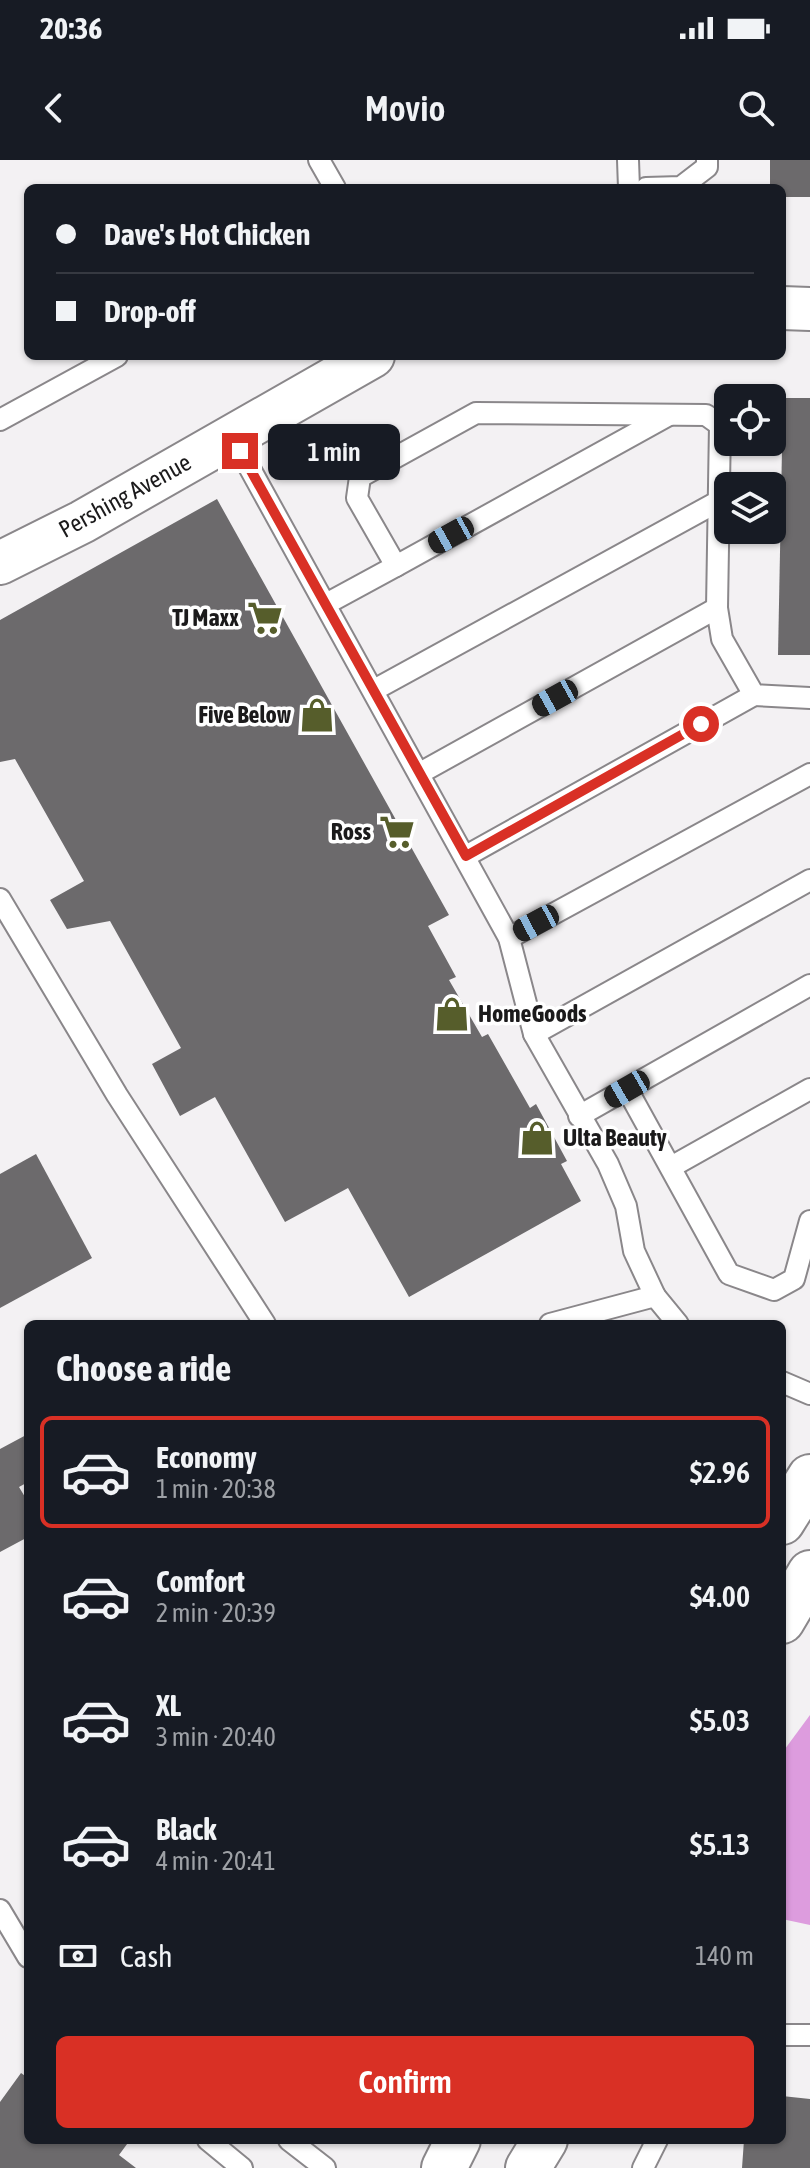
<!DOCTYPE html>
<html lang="en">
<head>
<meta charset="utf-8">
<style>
  body { margin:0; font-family:"Asap Condensed",sans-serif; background:#20242c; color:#f1f3f6; height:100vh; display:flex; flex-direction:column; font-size:30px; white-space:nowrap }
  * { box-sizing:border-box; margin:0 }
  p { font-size:26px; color:#9ea1a6 }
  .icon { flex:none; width:44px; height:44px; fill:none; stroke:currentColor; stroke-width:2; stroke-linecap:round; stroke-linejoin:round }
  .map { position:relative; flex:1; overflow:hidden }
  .side { position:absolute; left:24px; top:1160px; width:762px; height:824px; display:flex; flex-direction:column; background:#171b24; border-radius:12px; box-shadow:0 2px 6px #0004 }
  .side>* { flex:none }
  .guide { position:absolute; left:24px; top:24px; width:762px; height:176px; border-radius:12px; box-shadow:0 2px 6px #0004; display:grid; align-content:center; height:176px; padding:0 32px; background:#171b24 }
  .buttons { position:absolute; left:714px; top:224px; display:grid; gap:16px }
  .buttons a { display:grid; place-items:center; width:72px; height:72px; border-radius:12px; background:#171b24; box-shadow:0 2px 6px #0004; font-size:40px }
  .end { position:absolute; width:36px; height:36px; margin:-18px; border:10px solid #d93025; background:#fff; box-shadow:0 0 0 4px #fff }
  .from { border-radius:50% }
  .bubble { position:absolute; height:56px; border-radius:12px; background:#171b24; box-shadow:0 2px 6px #0004; font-size:26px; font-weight:600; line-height:56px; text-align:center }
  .car { position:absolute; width:24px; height:48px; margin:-24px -12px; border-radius:10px; box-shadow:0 0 6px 2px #0007; background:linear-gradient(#222 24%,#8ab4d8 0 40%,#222 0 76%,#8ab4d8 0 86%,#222 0) }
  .guide b { display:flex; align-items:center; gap:28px; height:76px; font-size:30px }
  .guide b+b { border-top:2px solid #363941 }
  .guide i { width:20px; height:20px; background:#f1f3f6 }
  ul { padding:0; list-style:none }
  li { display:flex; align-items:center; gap:24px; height:112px; margin:0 16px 12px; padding:0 16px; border:4px solid transparent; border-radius:12px }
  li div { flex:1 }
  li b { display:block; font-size:30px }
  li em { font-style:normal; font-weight:600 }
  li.selected { border-color:#d93025 }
  li>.icon { width:72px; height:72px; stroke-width:1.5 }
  h2 { padding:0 32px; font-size:36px; line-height:96px }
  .pay { display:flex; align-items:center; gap:20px; height:88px; padding:0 32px; font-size:30px }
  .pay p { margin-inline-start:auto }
  .cta { display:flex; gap:16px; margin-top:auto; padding:16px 32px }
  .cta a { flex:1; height:92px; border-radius:12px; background:#d93025; color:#fff; font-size:32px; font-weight:600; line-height:92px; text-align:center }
  .status { display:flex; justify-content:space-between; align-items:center; height:56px; padding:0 40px; background:#171b24; direction:ltr }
  .status svg { height:22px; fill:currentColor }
  header { display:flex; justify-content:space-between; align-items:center; height:104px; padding:0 32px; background:#171b24; font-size:36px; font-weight:600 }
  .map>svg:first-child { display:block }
  .water { fill:#dd9cde }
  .building { fill:#6c6a6c }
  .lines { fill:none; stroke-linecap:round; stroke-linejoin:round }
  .service-casing { stroke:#8a878a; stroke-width:24 }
  .minor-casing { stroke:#8a878a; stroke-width:46 }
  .tertiary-casing { stroke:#8a878a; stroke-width:48 }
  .service { stroke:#fff; stroke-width:20 }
  .minor { stroke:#fff; stroke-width:42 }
  .tertiary { stroke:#fff; stroke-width:44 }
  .route { stroke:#d93025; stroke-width:10 }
  .labels { text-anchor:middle; stroke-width:7; stroke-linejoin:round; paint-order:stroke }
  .street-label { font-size:24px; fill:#1b1a1b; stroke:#fff }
  .poi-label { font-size:24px; font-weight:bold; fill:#1b1a1b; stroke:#fff; text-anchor:end }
</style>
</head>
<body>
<div class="status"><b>20:36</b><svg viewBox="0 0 49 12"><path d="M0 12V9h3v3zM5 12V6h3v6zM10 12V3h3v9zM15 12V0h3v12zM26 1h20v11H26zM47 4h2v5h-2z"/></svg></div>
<header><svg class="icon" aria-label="back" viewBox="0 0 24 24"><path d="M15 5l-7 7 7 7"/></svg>Movio<svg class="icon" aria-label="search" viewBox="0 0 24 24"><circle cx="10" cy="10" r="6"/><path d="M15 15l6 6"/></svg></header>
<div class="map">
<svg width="810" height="2008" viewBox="0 0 810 2008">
  <rect width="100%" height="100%" fill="#f3f1f3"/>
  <path class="water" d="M 810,1555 L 810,1765 L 782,1759 L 782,1593 Z"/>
  <g class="building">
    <path d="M 770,0 L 810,0 L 810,37 L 782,37 L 782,28 L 770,28 Z"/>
    <path d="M 783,238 L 810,238 L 810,495 L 778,495 Z"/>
    <path d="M 217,339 L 449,755 L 428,766 L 456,817 L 449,820 L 482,877 L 488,874 L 530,948 L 536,944 L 567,1001 L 561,1004 L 581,1041 L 409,1137 L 348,1028 L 285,1062 L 215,937 L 180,956 L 152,904 L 181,888 L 110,761 L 67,769 L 50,740 L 84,721 L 15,599 L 0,602 L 0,460 Z"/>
    <path d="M 36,994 L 92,1098 L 0,1148 L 0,1014 Z"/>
    <path d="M 28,1274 L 28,1322 L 19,1327 L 28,1342 L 28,1377 L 0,1392 L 0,1289 Z"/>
    <path d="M 21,1913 L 28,1918 L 28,1980 L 130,1980 L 119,1995 L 136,2008 L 0,2008 L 0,1942 Z"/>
    <path d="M 782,1936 L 810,1939 L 810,2008 L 742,2008 L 744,1980 L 782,1980 Z"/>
  </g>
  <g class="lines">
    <g class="service-casing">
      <g id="service">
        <path d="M 319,0 L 335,28"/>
        <path d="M 628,0 L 629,28"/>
        <path d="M 646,28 L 681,27 L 707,7 L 707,0"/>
        <path d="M 0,260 L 117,196"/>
        <path d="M 232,276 L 509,778 L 534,874 L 608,1004 L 626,1046 L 634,1091 L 655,1136 L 678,1164"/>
        <path d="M 396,406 L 669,255"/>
        <path d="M 326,444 L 396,406 L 357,338 L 360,317 L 476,253 L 706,255 L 720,265 L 717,448 L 722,479 L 754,535 L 810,538"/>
        <path d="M 374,530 L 719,341"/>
        <path d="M 420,613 L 717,448"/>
        <path d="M 466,696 L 754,535"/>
        <path d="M 0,739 L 117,935 L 265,1164"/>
        <path d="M 509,778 L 810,614"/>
        <path d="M 534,874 L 810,720"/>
        <path d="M 627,929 L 729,1114 L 774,1130 L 794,1119 L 810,1061"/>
        <path d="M 579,956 L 810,825"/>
        <path d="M 671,1007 L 810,929"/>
        <path d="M 550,1164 L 655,1136"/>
        <path d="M 782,1222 L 810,1234"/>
        <path d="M 0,1750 L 28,1797"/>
        <path d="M 782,1875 L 810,1875"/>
        <path d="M 208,1980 L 242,2008"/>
        <path d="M 289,1980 L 325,2008"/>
        <path d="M 643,2008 L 657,1980"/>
      </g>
    </g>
    <g class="minor-casing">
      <g id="minor">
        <path d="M 782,148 L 810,149"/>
        <path d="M 0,403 L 82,362 L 373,196"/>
      </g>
    </g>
    <g class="tertiary-casing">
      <g id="tertiary">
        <path d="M 782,1362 L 810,1317"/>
        <path d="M 782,1461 L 810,1413"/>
        <path d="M 444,2008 L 458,1980"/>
        <path d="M 528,2008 L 545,1980"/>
      </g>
    </g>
    <use href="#service" class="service"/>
    <use href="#minor" class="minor"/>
    <use href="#tertiary" class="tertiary"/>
  </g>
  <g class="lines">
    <path class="route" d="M 240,291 L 466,696 L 701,564"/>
  </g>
  <defs>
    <g id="supermarket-bare" transform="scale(2.76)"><path d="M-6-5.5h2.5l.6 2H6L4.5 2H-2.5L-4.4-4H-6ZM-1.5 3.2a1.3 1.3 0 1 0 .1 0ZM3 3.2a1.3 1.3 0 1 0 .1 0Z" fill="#565d2b" stroke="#fff" stroke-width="2.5" paint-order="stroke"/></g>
    <g id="shop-bare" transform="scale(2.76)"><path d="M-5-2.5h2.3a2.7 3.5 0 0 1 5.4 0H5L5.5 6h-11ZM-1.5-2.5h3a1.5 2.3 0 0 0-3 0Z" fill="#565d2b" stroke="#fff" stroke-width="2.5" paint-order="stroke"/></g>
  </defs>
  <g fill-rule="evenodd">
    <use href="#supermarket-bare" x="265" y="458"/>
    <use href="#shop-bare" x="317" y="555"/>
    <use href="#supermarket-bare" x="397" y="672"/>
    <use href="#shop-bare" x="452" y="854"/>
    <use href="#shop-bare" x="537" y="978"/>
  </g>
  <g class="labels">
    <g class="street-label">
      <text transform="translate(125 336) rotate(-29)" y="8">Pershing Avenue</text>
    </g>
    <g class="poi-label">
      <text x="239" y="466">TJ Maxx</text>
      <text x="291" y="563">Five Below</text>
      <text x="371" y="680">Ross</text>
      <text x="478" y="862" text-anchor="start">HomeGoods</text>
      <text x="563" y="986" text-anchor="start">Ulta Beauty</text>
    </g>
  </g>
</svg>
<div class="buttons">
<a><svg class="icon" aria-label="locate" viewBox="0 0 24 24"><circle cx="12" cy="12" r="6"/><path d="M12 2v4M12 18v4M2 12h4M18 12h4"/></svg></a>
<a><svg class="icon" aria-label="layers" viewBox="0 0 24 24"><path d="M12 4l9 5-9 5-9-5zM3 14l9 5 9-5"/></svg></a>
</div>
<i class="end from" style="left:701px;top:564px"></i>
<i class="end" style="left:240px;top:291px"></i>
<div class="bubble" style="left:268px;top:264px;width:132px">1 min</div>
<i class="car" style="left:451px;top:375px;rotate:241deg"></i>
<i class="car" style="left:555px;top:538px;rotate:241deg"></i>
<i class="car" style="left:536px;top:763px;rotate:242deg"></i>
<i class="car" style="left:627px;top:929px;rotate:240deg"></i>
<div class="guide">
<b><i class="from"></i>Dave's Hot Chicken</b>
<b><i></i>Drop-off</b>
</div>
<section class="side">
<h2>Choose a ride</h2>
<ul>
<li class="selected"><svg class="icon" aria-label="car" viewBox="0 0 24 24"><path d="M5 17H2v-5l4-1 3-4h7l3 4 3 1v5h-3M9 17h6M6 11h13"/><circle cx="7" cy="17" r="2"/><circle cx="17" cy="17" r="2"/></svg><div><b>Economy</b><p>1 min · 20:38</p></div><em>$2.96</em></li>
<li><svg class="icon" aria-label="car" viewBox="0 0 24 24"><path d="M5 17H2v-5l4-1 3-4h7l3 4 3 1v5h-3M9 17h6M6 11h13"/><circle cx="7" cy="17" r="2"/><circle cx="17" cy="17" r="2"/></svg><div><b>Comfort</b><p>2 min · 20:39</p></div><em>$4.00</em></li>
<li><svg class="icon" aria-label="car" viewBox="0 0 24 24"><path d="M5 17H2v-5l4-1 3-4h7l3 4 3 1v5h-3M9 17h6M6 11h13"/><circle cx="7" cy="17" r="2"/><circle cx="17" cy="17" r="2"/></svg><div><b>XL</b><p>3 min · 20:40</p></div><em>$5.03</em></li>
<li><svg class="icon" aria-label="car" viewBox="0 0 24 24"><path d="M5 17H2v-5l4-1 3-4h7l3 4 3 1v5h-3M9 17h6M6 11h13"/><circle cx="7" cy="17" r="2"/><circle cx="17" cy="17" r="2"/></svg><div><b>Black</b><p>4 min · 20:41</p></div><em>$5.13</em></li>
</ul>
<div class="pay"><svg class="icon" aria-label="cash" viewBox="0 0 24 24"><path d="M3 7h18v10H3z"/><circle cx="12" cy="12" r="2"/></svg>Cash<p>140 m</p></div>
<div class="cta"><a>Confirm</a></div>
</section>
</div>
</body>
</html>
